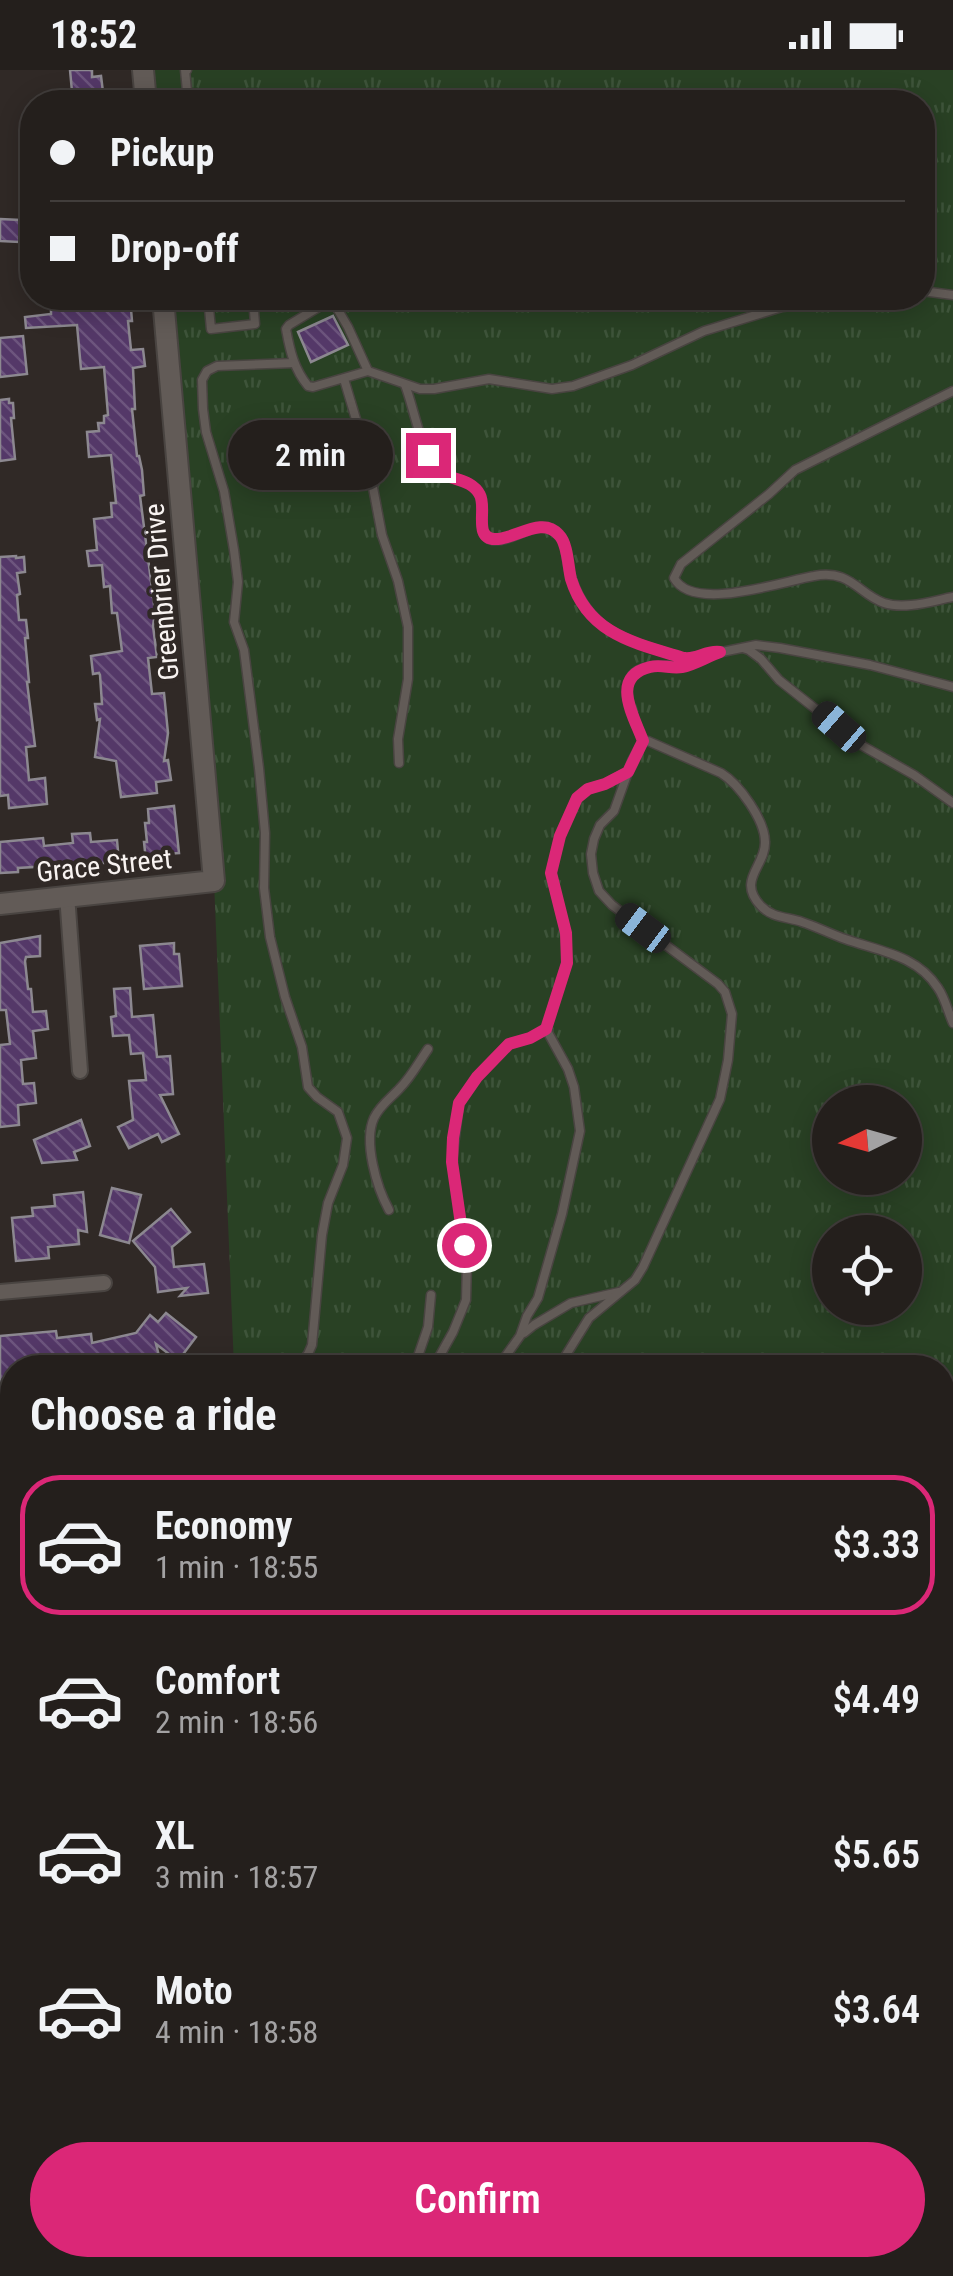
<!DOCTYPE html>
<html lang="en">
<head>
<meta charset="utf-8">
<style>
  body { margin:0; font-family:"Roboto Condensed",sans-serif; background:#302c29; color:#f1f3f6; height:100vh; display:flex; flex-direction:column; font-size:38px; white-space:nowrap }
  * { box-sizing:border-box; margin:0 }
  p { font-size:32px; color:#a3a2a3 }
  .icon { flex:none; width:55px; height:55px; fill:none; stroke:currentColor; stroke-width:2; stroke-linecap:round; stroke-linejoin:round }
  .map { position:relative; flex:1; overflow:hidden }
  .side { position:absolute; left:0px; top:1285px; width:955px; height:922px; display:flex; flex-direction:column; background:#241f1c; border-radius:40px 40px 0 0; box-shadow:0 5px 25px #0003,0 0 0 2px #413d3b }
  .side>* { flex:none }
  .top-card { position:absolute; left:20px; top:20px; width:915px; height:220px; border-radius:40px; box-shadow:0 5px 25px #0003,0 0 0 2px #413d3b; display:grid; align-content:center; height:220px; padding:0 30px; background:#241f1c }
  .needle { width:65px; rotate:265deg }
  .buttons { position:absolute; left:812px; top:1015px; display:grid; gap:20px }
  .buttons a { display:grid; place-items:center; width:110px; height:110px; border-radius:50%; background:#241f1c; box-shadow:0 5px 25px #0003,0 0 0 2px #413d3b; font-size:50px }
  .end { position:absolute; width:45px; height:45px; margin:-22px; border:12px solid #db2777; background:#fff; box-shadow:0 0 0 5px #fff }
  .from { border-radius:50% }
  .bubble { position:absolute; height:70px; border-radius:35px; background:#241f1c; box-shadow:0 5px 25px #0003,0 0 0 2px #413d3b; font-size:32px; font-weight:600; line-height:70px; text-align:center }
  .car { position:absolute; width:30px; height:60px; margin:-30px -15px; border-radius:12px; box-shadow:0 0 8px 2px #0007; background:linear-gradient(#222 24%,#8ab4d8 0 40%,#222 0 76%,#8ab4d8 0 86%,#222 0) }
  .top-card b { display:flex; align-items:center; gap:35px; height:95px; font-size:38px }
  .top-card b+b { border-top:2px solid #413d3b }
  .top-card i { width:25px; height:25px; background:#f1f3f6 }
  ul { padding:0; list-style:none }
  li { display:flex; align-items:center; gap:30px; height:140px; margin:0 20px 15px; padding:0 10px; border:5px solid transparent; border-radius:40px }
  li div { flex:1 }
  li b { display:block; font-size:38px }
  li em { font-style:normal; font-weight:600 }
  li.current { border-color:#db2777 }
  li>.icon { width:90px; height:90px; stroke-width:1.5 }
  h2 { padding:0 30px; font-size:45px; line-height:120px }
  .action { display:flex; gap:20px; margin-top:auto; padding:20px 30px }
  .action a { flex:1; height:115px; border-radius:60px; background:#db2777; color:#fff; font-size:40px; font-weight:600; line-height:115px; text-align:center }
  .status { display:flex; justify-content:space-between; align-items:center; height:70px; padding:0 50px; background:#241f1c; direction:ltr }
  .status svg { height:28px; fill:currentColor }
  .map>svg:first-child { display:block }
  .grass { fill:url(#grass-tufts); fill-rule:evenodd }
  .pitch { fill:#294124 }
  .building { fill:url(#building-back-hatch); stroke:#8c8890; stroke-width:2.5 }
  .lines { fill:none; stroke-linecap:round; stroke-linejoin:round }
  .lane-casing { stroke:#494441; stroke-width:11 }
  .street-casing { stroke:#494441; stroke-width:18 }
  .secondary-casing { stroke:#494441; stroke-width:24 }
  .highway-casing { stroke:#494441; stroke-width:29 }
  .lane { stroke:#625b57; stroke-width:8 }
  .street { stroke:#625b57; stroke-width:14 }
  .secondary { stroke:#625b57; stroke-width:20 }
  .highway { stroke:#e66b00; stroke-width:25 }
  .route { stroke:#db2777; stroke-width:12 }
  .labels { text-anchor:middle; stroke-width:9; stroke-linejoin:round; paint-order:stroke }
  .street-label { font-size:28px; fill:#f8f3f1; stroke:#302926 }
</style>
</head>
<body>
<div class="status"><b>18:52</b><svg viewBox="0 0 49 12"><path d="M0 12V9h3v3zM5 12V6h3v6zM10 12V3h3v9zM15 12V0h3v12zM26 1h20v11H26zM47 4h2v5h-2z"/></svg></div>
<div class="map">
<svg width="953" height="2206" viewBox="0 0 953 2206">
  <defs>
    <pattern id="grass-tufts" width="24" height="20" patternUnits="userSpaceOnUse" patternTransform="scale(2.5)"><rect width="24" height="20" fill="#294124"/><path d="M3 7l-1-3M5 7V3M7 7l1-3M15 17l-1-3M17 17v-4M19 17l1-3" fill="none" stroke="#3e543a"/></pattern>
    <pattern id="building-back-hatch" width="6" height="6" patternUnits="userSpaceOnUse" patternTransform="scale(2.5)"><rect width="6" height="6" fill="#543868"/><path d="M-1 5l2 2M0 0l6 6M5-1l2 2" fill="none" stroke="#6d557e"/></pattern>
  </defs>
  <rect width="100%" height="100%" fill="#302926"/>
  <g class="grass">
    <path d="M 143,0 L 953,0 L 953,1923 L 943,1931 L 942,1298 L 234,1297 L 214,811 L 163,228 L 922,228 L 922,32 L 146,32 ZM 830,1032 L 905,1032 L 905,1108 L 830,1108 ZM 830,1162 L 905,1162 L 905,1238 L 830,1238 Z"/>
    <path d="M 12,1754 L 12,2195 L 389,2195 L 371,2206 L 0,2206 L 0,1755 Z"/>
  </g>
  <path class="pitch" d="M 12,1792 L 12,2060 L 0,2065 L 0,1797 Z"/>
  <g class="building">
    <path d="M 70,0 L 92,0 L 92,7 L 101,6 L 104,30 L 73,32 Z"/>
    <path d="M 0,149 L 20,150 L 19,172 L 0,171 Z"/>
    <path d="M 85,228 L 130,228 L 132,251 L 128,251 L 131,280 L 143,279 L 145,296 L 133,298 L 135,339 L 132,339 L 137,386 L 139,386 L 142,400 L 144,425 L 140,426 L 155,542 L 153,556 L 157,587 L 148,588 L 152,624 L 164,623 L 168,663 L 164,691 L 168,690 L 171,710 L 156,712 L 157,723 L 121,727 L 116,691 L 95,687 L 100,649 L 97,650 L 95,634 L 102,634 L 100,605 L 99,603 L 93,604 L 91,586 L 122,581 L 117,543 L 112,543 L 110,516 L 104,517 L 102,495 L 89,496 L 87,481 L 97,480 L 94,449 L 112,447 L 111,433 L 116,433 L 111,385 L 89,387 L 87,362 L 99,361 L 98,353 L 104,353 L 104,346 L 108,345 L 104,297 L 81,299 L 77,255 L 26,258 L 25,247 L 51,244 L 51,236 L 84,234 Z"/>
    <path d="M 333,246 L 348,275 L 311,292 L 298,262 Z"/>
    <path d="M 23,266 L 27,304 L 0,307 L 0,268 Z"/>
    <path d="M 9,329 L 9,333 L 13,333 L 14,348 L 11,348 L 15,389 L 0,391 L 0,330 Z"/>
    <path d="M 16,486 L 16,488 L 24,487 L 25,502 L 17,503 L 20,524 L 17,525 L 19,550 L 26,550 L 28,568 L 25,568 L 29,612 L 27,612 L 35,676 L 26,677 L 29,710 L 45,708 L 47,734 L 9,738 L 8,725 L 0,726 L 0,487 Z"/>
    <path d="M 174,736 L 179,783 L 163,784 L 164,790 L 146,791 L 144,772 L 147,772 L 145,753 L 149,753 L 148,739 Z"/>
    <path d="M 90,763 L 91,772 L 117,770 L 119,792 L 18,798 L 18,802 L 0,803 L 0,772 L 43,768 L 44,776 L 73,773 L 72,764 Z"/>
    <path d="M 40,866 L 40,886 L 26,887 L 25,891 L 28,919 L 31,919 L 33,942 L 46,941 L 48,959 L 33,961 L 36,988 L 21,990 L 23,1014 L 34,1013 L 36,1033 L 18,1035 L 19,1055 L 0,1057 L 0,975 L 10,974 L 6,940 L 0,940 L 0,873 Z"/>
    <path d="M 174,873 L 174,884 L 179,884 L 182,916 L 144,919 L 140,876 Z"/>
    <path d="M 130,918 L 132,947 L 153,945 L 157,987 L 170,986 L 173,1024 L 160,1025 L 179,1064 L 162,1072 L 158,1064 L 129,1078 L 118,1057 L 133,1050 L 129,1011 L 146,1010 L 143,983 L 131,984 L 129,965 L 113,966 L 111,947 L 116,946 L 114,919 Z"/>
    <path d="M 81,1050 L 90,1076 L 74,1082 L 77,1090 L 42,1093 L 34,1070 Z"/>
    <path d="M 112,1118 L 141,1125 L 129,1173 L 100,1165 Z"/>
    <path d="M 83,1122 L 87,1162 L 78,1160 L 79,1174 L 48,1177 L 49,1188 L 16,1191 L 12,1148 L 33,1146 L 32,1138 L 55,1136 L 54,1125 Z"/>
    <path d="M 171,1139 L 190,1162 L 172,1177 L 174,1197 L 204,1194 L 208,1223 L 180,1226 L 187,1218 L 158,1222 L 155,1197 L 133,1171 Z"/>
    <path d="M 166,1243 L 196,1267 L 178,1291 L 156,1274 L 162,1298 L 12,1298 L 12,1322 L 0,1324 L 0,1266 L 56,1261 L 57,1268 L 91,1264 L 92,1273 L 136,1263 L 150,1245 L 158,1252 Z"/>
    <path d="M 12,1643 L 12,1737 L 0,1738 L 0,1644 Z"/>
  </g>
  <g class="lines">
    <g class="lane-casing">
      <g id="lane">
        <path d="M 187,0 L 185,0 L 188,32"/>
        <path d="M 922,221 L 953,225"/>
        <path d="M 208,228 L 211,259 L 255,254 L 253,228"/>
        <path d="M 331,228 L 348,257 L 368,301 L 420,319 L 434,319 L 489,309 L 552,319 L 573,316 L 632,295 L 704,261 L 782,237 L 866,228"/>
        <path d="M 332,229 L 289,255 L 286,259 C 290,281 294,299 308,316 L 313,317 L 368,301"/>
        <path d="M 294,293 L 217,296 L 207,301 L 202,310 L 203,339 L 206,362 L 224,421 L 234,480 L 238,512 L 234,552 L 244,580 L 259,698 L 265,763 L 264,818 L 270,867 L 285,927 L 302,977 L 308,1017 L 317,1027 L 338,1042 L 347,1068 L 343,1095 L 328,1133 L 322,1165 L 312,1275 L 308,1284 L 296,1298"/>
        <path d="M 344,309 L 367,386 L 382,465 L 398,511 L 408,557 L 408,609 L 398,669 L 399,693"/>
        <path d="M 405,315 C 413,334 423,390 438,400 C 450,409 468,408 478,422 C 487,434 474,466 492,470 C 513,474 539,445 558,463 C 567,471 566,489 569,500 C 586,563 628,571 684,588 C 697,589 706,580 720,582"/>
        <path d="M 953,321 L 795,400 L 769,424 L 681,494 L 674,508 C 693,543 783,511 814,506 C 851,499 858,524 884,533 C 905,540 932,531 953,527"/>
        <path d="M 743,578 L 749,580 L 761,589 L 779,610 L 861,675 L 914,705 L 953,733"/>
        <path d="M 717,583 L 756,575 L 780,578 L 870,595 L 953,617"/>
        <path d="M 643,671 L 648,671 L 721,703 C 739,714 765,750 765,772 C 766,796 736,810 761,836 C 772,848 788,847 802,852 C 817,857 831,864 845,869 C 879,881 917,885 938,918 C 945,928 948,942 953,953"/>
        <path d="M 643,671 C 633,645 608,599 656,596 C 671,595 681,598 695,592"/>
        <path d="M 389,1140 C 377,1118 363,1072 374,1048 C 380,1035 391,1028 400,1018 C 411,1007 419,992 428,979"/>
        <path d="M 524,1263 L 534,1255 L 571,1233 L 619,1222"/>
        <path d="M 414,1298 L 428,1257 L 431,1225"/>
        <path d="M 433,1298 L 453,1262 L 466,1230 L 467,1193 L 452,1092 L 459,1033 L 477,1007 L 509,974 L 530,968 L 546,959 L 567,893 L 566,863 L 551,803 L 560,766 L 577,728 L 587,719 L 605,714 L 628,702"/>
        <path d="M 501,1298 L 505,1287 L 520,1266 L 527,1246 L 538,1228 L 562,1144 L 580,1061 L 574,1017 L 568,999 L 546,959"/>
        <path d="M 558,1298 L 589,1248 L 635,1210 L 643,1197 L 720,1029 L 728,990 L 732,944 L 725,922 L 718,914 L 612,835 L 599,821 L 593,803 L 591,784 L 594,769 L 600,755 L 614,741 L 632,691 L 643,671"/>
        <path d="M 0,1392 L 12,1390"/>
        <path d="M 0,1749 L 12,1747"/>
      </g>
    </g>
    <g class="street-casing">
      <g id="street">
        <path d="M 67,825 L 80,1001"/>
        <path d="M 0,1222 L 104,1213"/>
        <path d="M 942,2170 L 953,2169"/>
      </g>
    </g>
    <g class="secondary-casing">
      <g id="secondary">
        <path d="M 143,0 L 146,32"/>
        <path d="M 0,834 L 214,811 L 163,228"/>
        <path d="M 0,1612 L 12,1611"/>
        <path d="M 820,2195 L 821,2206"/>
        <path d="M 376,2206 L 392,2195"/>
      </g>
    </g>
    <g class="highway-casing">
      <g id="highway">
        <path d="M 942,1851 L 953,1842"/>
        <path d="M 942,1925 L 953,1916"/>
        <path d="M 459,2206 L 480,2195"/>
        <path d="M 512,2206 L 526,2195"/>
        <path d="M 612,2206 L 625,2195"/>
      </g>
    </g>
    <use href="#lane" class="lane"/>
    <use href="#street" class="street"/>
    <use href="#secondary" class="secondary"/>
    <use href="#highway" class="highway"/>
  </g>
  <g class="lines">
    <path class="route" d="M 428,385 C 428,386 434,398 435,399 C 447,411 471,407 480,425 C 487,438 473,469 495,469 C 515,470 542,445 559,465 C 568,474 568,497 571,509 C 588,564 634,573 684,588 C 697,590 706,580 720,582 C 708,586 694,595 682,597 C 671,599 661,594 650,597 C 609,607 634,646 643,671 L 628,702 L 605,714 L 588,719 L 577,728 L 560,766 L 551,803 L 566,863 L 567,893 L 546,959 L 530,968 L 509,974 L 477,1007 L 459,1033 L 453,1068 L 452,1092 L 464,1175"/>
  </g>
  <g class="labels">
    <g class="street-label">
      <text transform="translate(161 522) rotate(-95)" y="10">Greenbrier Drive</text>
      <text transform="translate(104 795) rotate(-6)" y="10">Grace Street</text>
    </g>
  </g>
</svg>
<div class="buttons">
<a><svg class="needle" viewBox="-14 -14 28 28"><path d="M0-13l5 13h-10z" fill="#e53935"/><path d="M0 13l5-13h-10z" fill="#a3a2a3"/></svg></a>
<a><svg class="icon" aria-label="locate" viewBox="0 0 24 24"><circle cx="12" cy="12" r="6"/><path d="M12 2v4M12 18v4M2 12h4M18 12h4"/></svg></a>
</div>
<i class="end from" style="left:464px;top:1175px"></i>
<i class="end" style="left:428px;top:385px"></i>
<div class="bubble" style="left:228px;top:350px;width:165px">2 min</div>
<i class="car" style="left:839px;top:657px;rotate:311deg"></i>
<i class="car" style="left:643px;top:858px;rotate:307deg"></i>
<div class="top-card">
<b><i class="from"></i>Pickup</b>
<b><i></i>Drop-off</b>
</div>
<section class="side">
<h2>Choose a ride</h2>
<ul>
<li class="current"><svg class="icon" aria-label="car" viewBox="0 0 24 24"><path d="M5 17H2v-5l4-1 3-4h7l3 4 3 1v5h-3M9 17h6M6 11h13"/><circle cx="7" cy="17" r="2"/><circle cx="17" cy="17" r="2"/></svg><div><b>Economy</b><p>1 min · 18:55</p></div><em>$3.33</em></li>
<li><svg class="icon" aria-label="car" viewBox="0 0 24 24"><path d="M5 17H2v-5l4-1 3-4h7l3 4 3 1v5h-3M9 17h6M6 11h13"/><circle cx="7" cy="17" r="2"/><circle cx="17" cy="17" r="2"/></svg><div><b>Comfort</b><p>2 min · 18:56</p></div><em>$4.49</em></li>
<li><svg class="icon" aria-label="car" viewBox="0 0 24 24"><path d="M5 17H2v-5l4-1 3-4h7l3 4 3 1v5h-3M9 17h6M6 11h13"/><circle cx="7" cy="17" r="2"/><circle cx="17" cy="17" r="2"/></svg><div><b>XL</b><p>3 min · 18:57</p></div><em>$5.65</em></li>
<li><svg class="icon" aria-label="car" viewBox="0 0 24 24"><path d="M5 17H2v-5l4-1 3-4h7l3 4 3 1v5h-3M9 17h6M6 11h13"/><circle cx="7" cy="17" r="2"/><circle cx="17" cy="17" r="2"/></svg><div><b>Moto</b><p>4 min · 18:58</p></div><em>$3.64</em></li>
</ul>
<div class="action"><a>Confirm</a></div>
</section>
</div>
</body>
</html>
